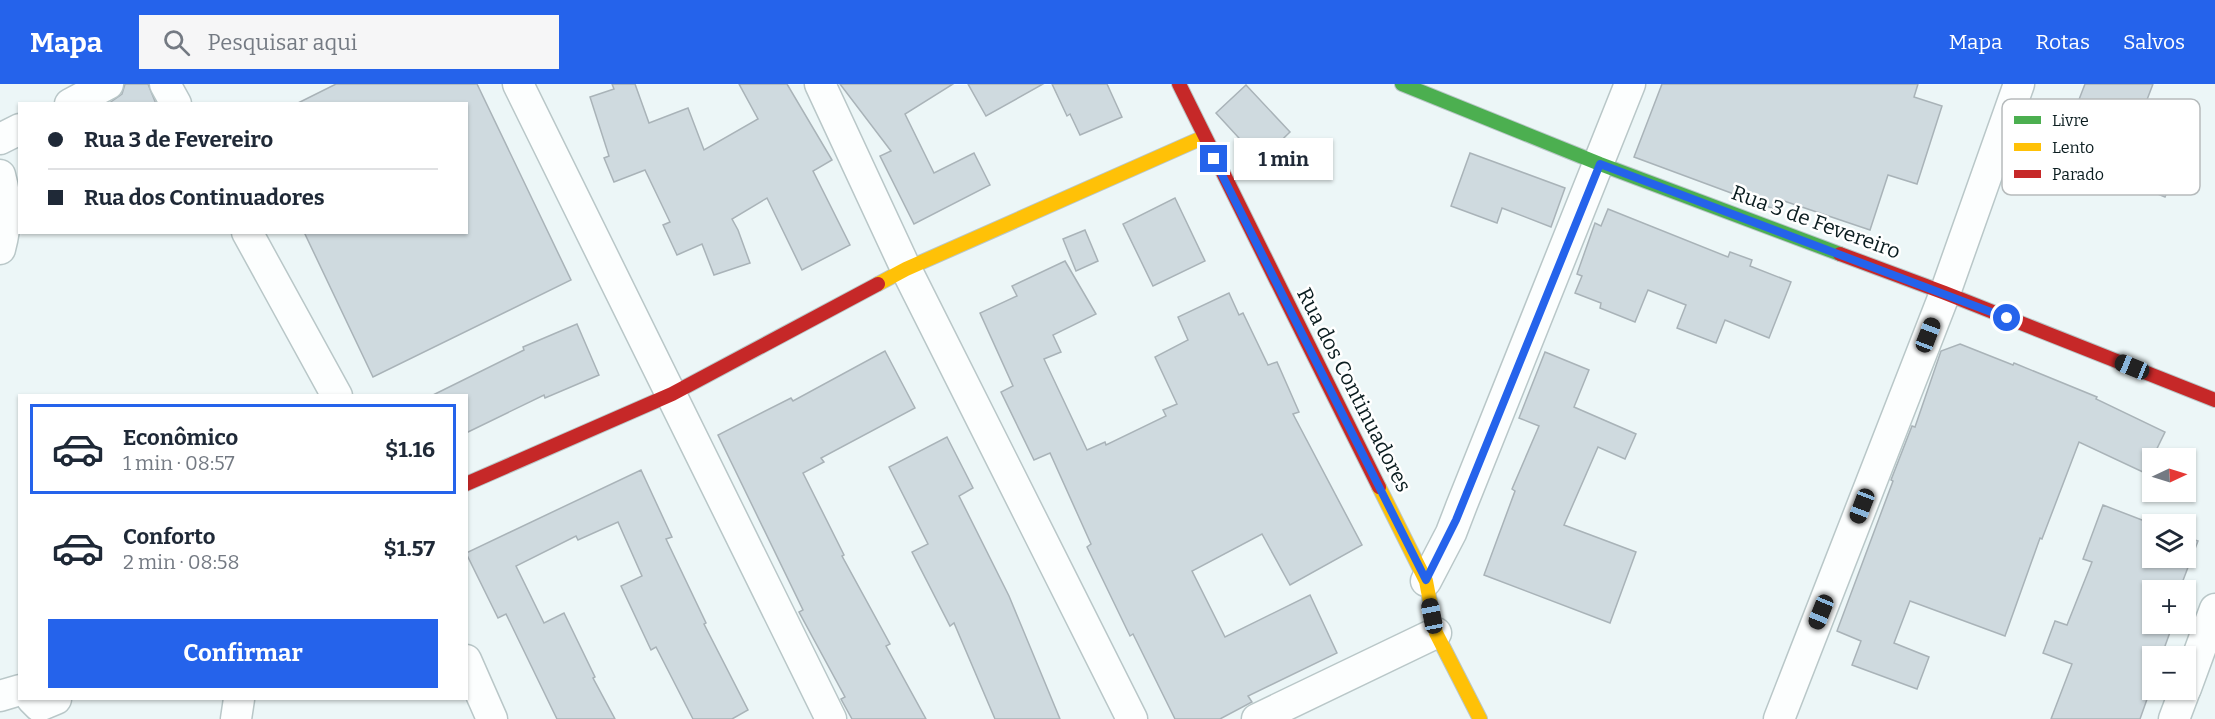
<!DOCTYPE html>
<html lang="pt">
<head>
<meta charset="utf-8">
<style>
  body { margin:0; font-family:Bitter,serif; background:#f6f6f7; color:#1f2937; height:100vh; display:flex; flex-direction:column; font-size:22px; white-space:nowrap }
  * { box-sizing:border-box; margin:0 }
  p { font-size:20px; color:#747a83 }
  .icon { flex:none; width:33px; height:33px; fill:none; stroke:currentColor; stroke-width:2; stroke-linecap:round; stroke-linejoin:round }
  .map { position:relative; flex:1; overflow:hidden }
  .sheet { position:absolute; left:18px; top:310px; width:450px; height:306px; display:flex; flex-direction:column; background:#fff; border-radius:0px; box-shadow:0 2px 4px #0004 }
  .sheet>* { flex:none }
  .hud { position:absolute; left:18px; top:18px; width:450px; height:132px; border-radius:0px; box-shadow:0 2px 4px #0004; display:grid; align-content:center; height:132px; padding:0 30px; background:#fff }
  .needle { width:39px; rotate:86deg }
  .tools { position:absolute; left:2142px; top:364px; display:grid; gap:12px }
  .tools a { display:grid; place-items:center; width:54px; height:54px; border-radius:0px; background:#fff; box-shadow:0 2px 4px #0004; font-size:30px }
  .end { position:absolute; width:27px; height:27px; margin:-14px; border:8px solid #2563eb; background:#fff; box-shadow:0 0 0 3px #fff }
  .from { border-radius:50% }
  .bubble { position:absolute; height:42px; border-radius:0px; background:#fff; box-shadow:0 2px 4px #0004; font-size:20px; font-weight:700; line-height:42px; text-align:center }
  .car { position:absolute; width:18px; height:36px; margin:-18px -9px; border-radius:8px; box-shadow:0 0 4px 2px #0007; background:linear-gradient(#222 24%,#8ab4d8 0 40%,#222 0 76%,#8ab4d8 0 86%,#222 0) }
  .hud b { display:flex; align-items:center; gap:21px; height:57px; font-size:22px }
  .hud b+b { border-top:2px solid #e0e1e3 }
  .hud i { width:15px; height:15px; background:#1f2937 }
  ul { padding:10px 0 0; list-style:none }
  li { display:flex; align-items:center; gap:18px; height:90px; margin:0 12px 9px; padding:0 18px; border:3px solid transparent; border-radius:0px }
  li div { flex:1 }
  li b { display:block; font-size:22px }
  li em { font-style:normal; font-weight:700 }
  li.current { border-color:#2563eb }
  li>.icon { width:54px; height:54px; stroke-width:1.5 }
  .primary-button { display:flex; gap:12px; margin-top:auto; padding:12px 30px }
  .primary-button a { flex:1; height:69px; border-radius:0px; background:#2563eb; color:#fff; font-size:24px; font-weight:700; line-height:69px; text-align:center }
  header { display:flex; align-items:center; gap:36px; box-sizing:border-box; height:84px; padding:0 30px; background:#2563eb; color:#fff }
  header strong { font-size:28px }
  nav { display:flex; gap:33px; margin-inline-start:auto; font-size:21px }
  .search { width:420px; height:54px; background:#f6f6f7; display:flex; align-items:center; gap:15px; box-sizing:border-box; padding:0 21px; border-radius:0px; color:#747a83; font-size:22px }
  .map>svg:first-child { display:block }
  .building { fill:#cfdadf; stroke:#a9b3b8; stroke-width:1.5 }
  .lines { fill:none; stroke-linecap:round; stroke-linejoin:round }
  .street-casing { stroke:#b9c7c8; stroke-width:33 }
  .fast-casing { stroke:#b9c7c8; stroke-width:16 }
  .slow-casing { stroke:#b9c7c8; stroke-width:16 }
  .jam-casing { stroke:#b9c7c8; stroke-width:16 }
  .street { stroke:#fcfefe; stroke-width:30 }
  .fast { stroke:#4caf50; stroke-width:14 }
  .slow { stroke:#ffc107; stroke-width:14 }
  .jam { stroke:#c62828; stroke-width:14 }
  .route { stroke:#2563eb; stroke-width:8 }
  .labels { text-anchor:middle; stroke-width:5; stroke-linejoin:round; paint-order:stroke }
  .street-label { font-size:21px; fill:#0a1c1f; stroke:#fff }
  .key { fill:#fff; stroke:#b6bbbc; stroke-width:1.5 }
  .key-label { font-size:16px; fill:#0a1c1f }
</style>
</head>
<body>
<header>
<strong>Mapa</strong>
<div class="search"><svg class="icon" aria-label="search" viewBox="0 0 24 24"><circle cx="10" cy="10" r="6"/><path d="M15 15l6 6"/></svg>Pesquisar aqui</div>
<nav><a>Mapa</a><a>Rotas</a><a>Salvos</a></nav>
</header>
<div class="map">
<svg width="2215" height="635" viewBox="0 0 2215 635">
  <rect width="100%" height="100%" fill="#ecf6f7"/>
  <g class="building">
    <path d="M 125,0 L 148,0 L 156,20 L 108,20 L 122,10 Z"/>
    <path d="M 336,0 L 477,0 L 571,196 L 373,293 L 304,148 L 466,148 L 466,20 L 296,20 Z"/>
    <path d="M 612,0 L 635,0 L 649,39 L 688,24 L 704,66 L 758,35 L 739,0 L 787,0 L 832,76 L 813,87 L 850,161 L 802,186 L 767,114 L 732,135 L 738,146 L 750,179 L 714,191 L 702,160 L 677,171 L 663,141 L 670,138 L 645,86 L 614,98 L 604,74 L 609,72 L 590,13 L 614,5 Z"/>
    <path d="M 840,0 L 953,0 L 905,30 L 934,89 L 974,69 L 990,101 L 914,140 L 880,72 L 891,67 Z"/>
    <path d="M 968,0 L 1043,0 L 986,32 Z"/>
    <path d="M 1052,0 L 1107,0 L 1122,33 L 1080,51 L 1070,30 L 1067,32 Z"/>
    <path d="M 1662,0 L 1918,0 L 1914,13 L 1942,22 L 1917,100 L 1888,91 L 1870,146 L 1781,116 L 1777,126 L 1634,73 Z"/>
    <path d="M 2085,0 L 2153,0 L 2140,34 L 2138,33 L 2122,70 L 2174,92 L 2165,113 L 2029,57 L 2039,32 L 2068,44 Z"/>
    <path d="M 1246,1 L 1290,48 L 1260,77 L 1216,29 Z"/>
    <path d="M 1470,69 L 1565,104 L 1551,143 L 1502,124 L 1497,139 L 1451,122 Z"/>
    <path d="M 1175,114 L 1205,177 L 1153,202 L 1123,140 Z"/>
    <path d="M 1608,125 L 1728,173 L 1730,168 L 1752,176 L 1750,182 L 1791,198 L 1769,254 L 1725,236 L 1716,259 L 1677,244 L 1686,221 L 1648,206 L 1635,238 L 1600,224 L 1601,219 L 1575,209 L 1582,192 L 1577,190 L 1595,139 L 1601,142 Z"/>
    <path d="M 1085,146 L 1098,177 L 1076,187 L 1063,155 Z"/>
    <path d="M 1065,177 L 1096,230 L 1053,251 L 1061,268 L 1044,275 L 1087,366 L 1105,358 L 1106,361 L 1166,332 L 1163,326 L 1177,320 L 1155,273 L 1188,256 L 1178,233 L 1229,209 L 1239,231 L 1243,229 L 1268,281 L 1277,278 L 1299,328 L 1293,330 L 1362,461 L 1290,501 L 1262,450 L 1192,487 L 1225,553 L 1310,511 L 1337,569 L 1248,612 L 1252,618 L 1220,635 L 1175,635 L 1133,550 L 1130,552 L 1087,463 L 1091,460 L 1050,369 L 1034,376 L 1001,308 L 1013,302 L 980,229 L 1017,212 L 1012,202 Z"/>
    <path d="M 577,240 L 599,291 L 545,314 L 544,311 L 466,349 L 466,312 L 431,312 L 524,266 L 523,263 Z"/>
    <path d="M 1960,260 L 2013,281 L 2014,279 L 2097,313 L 2096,315 L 2165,348 L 2145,389 L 2079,358 L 2042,455 L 2040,454 L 2005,552 L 1910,517 L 1894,559 L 1929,573 L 1917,605 L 1852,581 L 1861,557 L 1837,547 L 1893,397 L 1891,396 L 1912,342 L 1915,343 L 1941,267 Z"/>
    <path d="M 885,267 L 915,324 L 821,374 L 824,378 L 803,389 L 844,471 L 842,472 L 890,560 L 886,562 L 926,635 L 852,635 L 841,615 L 845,613 L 799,528 L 803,526 L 718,351 L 791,314 L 793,317 Z"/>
    <path d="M 1545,268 L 1589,286 L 1574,323 L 1636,350 L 1625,375 L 1598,363 L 1564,441 L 1636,468 L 1610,539 L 1484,491 L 1515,407 L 1512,405 L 1539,342 L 1519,334 Z"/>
    <path d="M 947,353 L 973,404 L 959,412 L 1009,512 L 1060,635 L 995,635 L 954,539 L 950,542 L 912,468 L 928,460 L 889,383 Z"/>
    <path d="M 641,386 L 672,453 L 666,455 L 706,539 L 704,540 L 748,626 L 732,635 L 693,635 L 656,563 L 651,566 L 621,502 L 642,492 L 618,438 L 578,456 L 576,452 L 516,482 L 544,539 L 564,529 L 595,593 L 593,594 L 615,635 L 557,635 L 506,530 L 498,534 L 466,469 Z"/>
    <path d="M 2103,421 L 2155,441 L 2152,441 L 2152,474 L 2186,474 L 2186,453 L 2198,457 L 2179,507 L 2152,507 L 2152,540 L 2173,540 L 2161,573 L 2152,573 L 2152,601 L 2140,635 L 2051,635 L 2072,580 L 2043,569 L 2055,537 L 2067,541 L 2092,478 L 2083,475 Z"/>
  </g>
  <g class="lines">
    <g class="street-casing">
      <g id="street">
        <path d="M 165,0 L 176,20"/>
        <path d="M 518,0 L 831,635"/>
        <path d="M 820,0 L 906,185 L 1132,635"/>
        <path d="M 70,20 L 108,0"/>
        <path d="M 0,55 L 20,45"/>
        <path d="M 0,91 C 7,117 7,139 0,165"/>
        <path d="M 247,148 L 337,312"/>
        <path d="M 1426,497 L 1451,449 L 1461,423 L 1630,0"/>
        <path d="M 466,576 L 492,635"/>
        <path d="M 2186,604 L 2215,525"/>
        <path d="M 0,612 L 20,606"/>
        <path d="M 32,615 L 39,622 L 56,615"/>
        <path d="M 236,635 L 239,615"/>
        <path d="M 1257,635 L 1436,549"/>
        <path d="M 1779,635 L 1945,209 L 2019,0"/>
        <path d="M 2174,635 L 2185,606"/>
      </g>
    </g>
    <g class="fast-casing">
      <path id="fast" d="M 1402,0 L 1600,80 L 1840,170"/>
    </g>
    <g class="slow-casing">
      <g id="slow">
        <path d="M 878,200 L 906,185 L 1204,53"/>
        <path d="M 1379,403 L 1426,497 L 1436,549 L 1480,635"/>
      </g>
    </g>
    <g class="jam-casing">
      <g id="jam">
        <path d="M 1179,0 L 1379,403"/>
        <path d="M 1840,170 L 1945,209 L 2215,316"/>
        <path d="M 466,400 L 672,310 L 878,200"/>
      </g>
    </g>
    <use href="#street" class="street"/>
    <use href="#fast" class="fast"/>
    <use href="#slow" class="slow"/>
    <use href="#jam" class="jam"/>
  </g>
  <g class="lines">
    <path class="route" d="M 1214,75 L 1426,496 L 1456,436 L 1600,80 L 2007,234"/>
  </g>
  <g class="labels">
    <g class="street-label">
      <text transform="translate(1816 138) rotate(20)" y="7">Rua 3 de Fevereiro</text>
      <text transform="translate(1354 306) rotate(63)" y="7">Rua dos Continuadores</text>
    </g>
  </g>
  <rect x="2002" y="15" width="198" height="96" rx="9" class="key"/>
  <rect x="2014" y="32" width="27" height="8" fill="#4caf50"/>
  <rect x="2014" y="59" width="27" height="8" fill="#ffc107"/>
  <rect x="2014" y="86" width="27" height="8" fill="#c62828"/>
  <g class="key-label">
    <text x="2052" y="42">Livre</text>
    <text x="2052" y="69">Lento</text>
    <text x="2052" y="96">Parado</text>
  </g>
</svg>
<div class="tools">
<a><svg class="needle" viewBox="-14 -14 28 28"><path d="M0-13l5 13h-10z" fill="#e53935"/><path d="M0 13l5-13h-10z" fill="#747a83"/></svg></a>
<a><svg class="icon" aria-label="layers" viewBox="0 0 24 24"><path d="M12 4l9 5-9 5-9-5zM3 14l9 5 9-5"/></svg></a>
<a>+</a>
<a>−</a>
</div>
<i class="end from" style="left:2007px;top:234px"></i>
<i class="end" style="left:1214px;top:75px"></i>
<div class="bubble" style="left:1234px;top:54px;width:99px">1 min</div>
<i class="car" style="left:1928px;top:251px;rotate:21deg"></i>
<i class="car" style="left:2132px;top:283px;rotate:292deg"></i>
<i class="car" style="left:1862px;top:422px;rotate:201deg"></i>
<i class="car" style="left:1821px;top:528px;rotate:202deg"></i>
<i class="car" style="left:1432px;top:532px;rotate:349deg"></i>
<div class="hud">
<b><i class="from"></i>Rua 3 de Fevereiro</b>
<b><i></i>Rua dos Continuadores</b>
</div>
<section class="sheet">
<ul>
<li class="current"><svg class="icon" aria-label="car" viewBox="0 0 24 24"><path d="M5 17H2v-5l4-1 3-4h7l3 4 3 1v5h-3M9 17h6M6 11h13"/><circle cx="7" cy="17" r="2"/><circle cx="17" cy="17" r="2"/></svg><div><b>Econômico</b><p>1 min · 08:57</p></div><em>$1.16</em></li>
<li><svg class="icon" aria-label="car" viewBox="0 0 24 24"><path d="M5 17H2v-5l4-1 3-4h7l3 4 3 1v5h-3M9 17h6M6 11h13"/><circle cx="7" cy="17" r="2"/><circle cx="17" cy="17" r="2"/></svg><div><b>Conforto</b><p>2 min · 08:58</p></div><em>$1.57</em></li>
</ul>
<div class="primary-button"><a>Confirmar</a></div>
</section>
</div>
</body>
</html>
